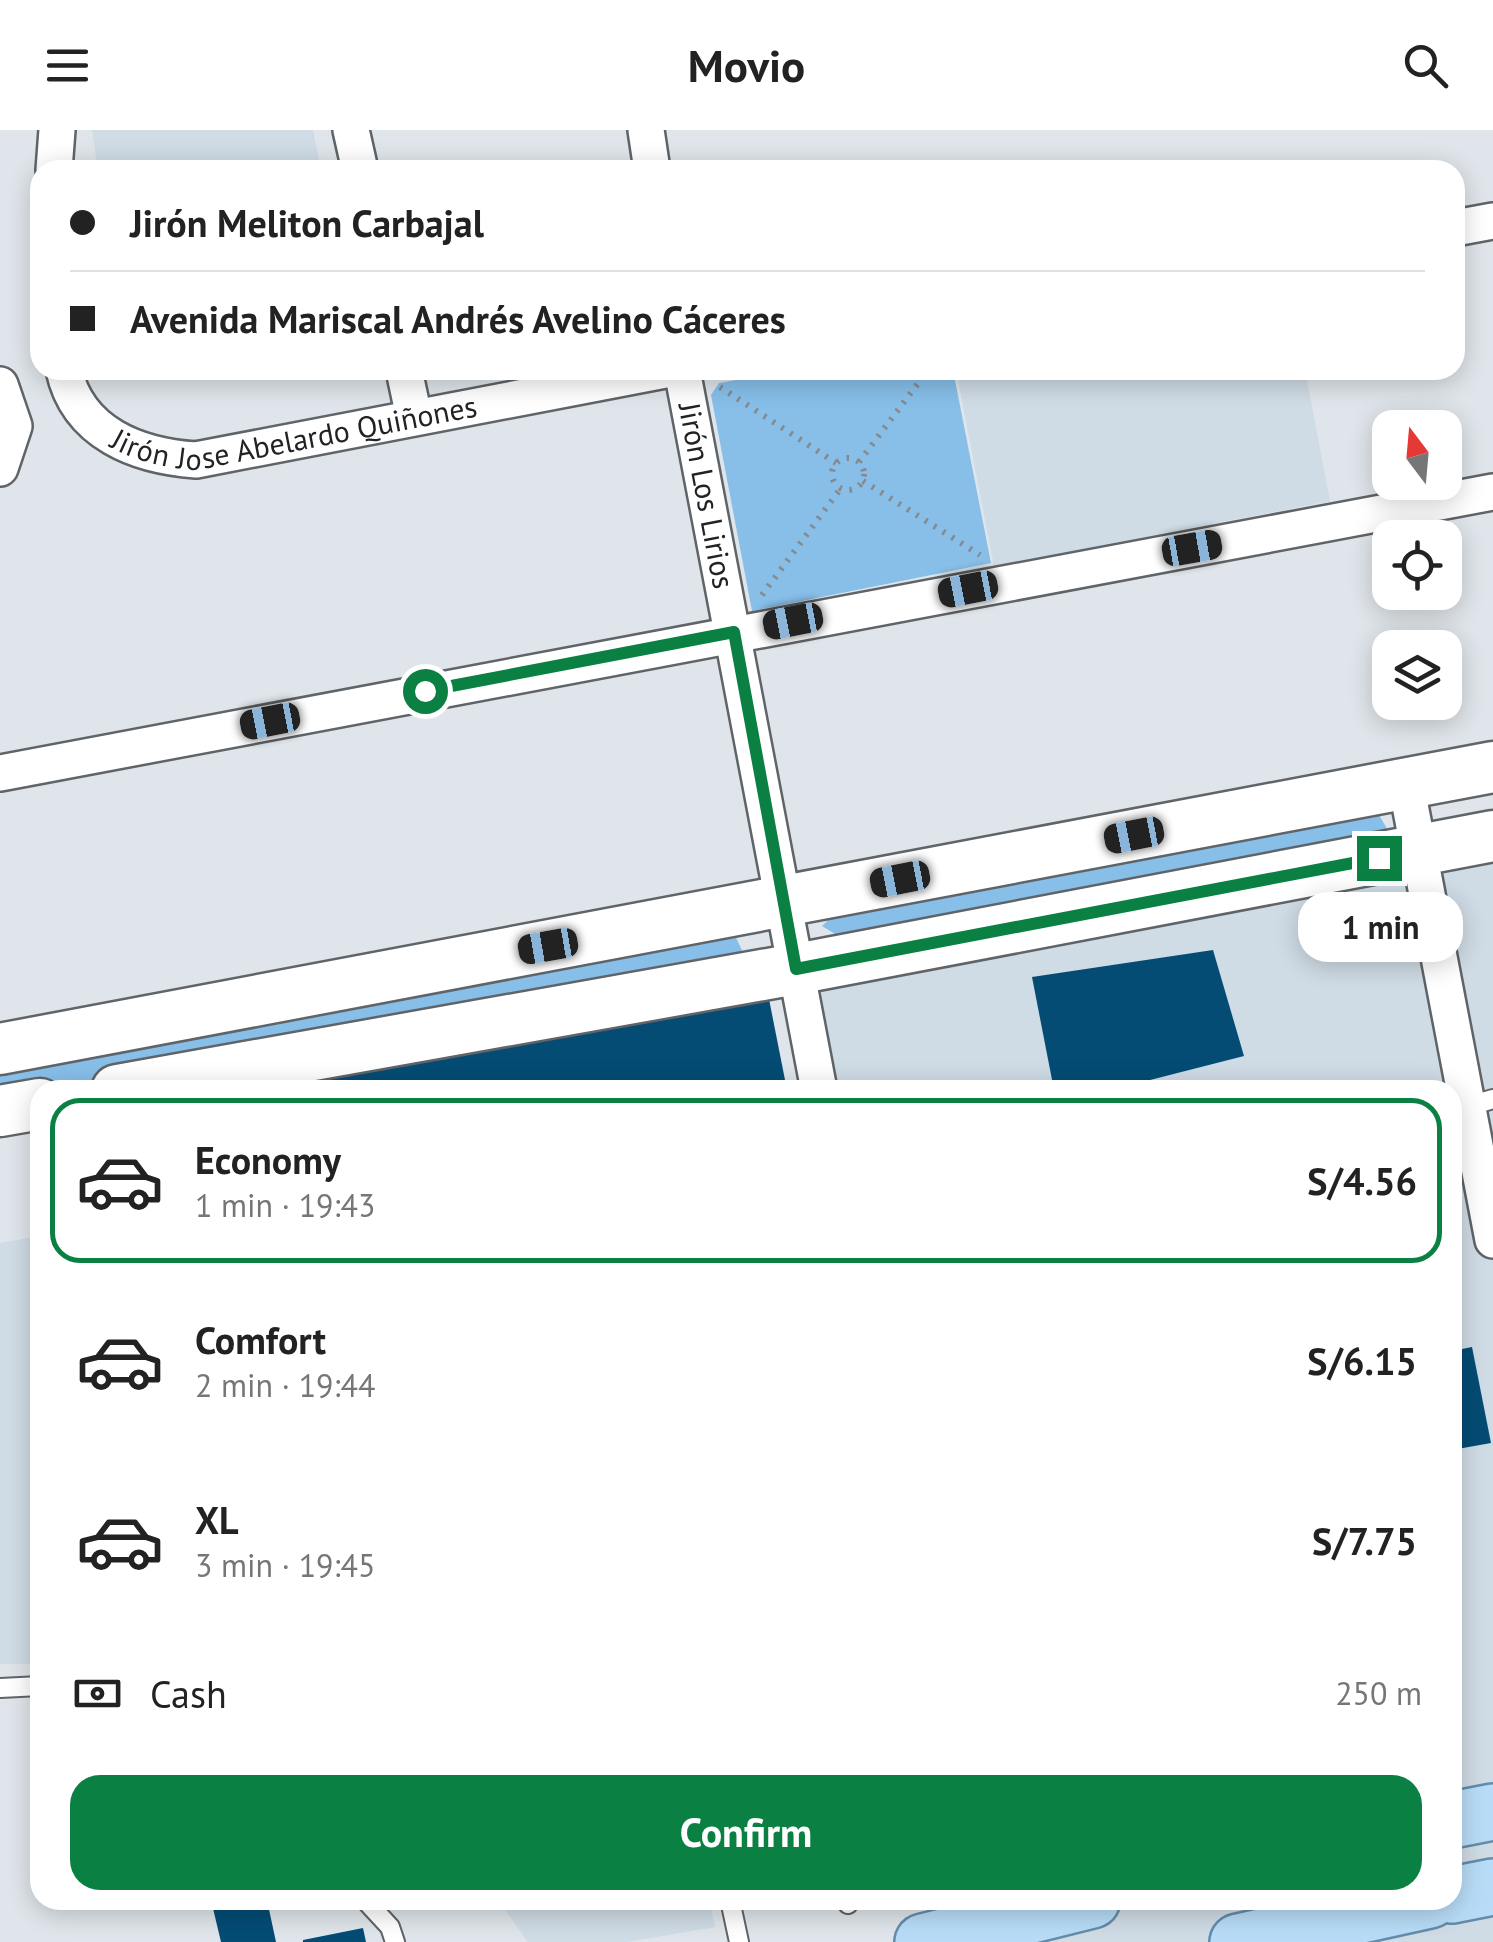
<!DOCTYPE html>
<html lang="en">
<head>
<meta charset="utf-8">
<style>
  body { margin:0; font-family:"PT Sans",sans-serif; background:#f2f2f2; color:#222; height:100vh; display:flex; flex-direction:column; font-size:38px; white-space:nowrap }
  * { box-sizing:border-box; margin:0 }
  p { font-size:32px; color:#767676 }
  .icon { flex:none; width:55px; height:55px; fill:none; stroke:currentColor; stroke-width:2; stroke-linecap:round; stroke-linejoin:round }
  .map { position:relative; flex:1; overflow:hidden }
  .details { position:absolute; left:30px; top:950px; width:1432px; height:830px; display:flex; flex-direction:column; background:#fff; border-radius:30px; box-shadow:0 5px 25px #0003 }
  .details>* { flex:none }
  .top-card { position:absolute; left:30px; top:30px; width:1435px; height:220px; border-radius:30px; box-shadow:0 5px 25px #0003; display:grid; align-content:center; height:220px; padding:0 40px; background:#fff }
  .needle { width:65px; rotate:344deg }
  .controls { position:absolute; left:1372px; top:280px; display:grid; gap:20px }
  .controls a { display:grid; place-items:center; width:90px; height:90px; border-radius:20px; background:#fff; box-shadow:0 5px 25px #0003; font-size:50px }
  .end { position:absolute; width:45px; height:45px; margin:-22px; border:12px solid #0b8043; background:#fff; box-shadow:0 0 0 5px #fff }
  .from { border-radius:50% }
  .bubble { position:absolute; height:70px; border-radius:30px; background:#fff; box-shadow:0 5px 25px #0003; font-size:32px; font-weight:600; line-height:70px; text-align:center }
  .car { position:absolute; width:30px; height:60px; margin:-30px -15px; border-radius:12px; box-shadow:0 0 8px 2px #0007; background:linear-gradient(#222 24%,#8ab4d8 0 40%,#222 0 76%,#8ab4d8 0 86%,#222 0) }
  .top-card b { display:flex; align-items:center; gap:35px; height:95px; font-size:38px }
  .top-card b+b { border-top:2px solid #e0e0e0 }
  .top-card i { width:25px; height:25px; background:#222 }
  ul { padding:18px 0 0; list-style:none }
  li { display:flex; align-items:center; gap:30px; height:165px; margin:0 20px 15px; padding:0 20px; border:5px solid transparent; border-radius:30px }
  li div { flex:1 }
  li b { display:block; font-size:38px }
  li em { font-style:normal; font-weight:600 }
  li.current { border-color:#0b8043 }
  li>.icon { width:90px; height:90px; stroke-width:1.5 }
  .pay { display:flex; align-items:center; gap:25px; height:110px; padding:0 40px; font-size:38px }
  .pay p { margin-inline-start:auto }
  .action { display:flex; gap:20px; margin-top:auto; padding:20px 40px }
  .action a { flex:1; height:115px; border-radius:30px; background:#0b8043; color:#fff; font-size:40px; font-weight:600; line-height:115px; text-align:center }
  header { display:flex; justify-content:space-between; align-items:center; height:130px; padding:0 40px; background:#fff; font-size:45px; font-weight:600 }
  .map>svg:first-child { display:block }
  .built { fill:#cfdbe5 }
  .green { fill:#87bfe9 }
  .building { fill:#044c74 }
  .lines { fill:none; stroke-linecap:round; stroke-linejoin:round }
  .lane-casing { stroke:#5f6468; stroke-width:22 }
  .street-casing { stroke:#5f6468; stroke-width:40 }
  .secondary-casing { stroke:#5f6468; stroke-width:55 }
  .primary-casing { stroke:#648caa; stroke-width:60 }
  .path { stroke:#868a8e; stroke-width:6; stroke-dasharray:2.5 8; stroke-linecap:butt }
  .lane { stroke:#fff; stroke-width:18 }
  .street { stroke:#fff; stroke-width:35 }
  .secondary { stroke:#fff; stroke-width:50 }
  .primary { stroke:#b8dcf7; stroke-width:55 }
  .route { stroke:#0b8043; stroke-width:12 }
  .labels { text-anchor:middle; stroke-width:10; stroke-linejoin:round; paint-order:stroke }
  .street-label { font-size:30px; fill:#202224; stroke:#dfe5ea }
</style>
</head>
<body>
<header><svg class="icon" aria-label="menu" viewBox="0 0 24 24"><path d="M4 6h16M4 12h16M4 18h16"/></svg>Movio<svg class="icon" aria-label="search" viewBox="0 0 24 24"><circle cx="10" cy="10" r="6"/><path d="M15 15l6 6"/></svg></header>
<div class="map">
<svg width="1493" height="1812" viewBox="0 0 1493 1812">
  <rect width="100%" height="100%" fill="#dfe5ea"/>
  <g class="built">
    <path d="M 92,0 L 313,0 L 321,40 L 98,40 Z"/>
    <path d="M 956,240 L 1305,240 L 1330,371 L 994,436 Z"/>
    <path d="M 1493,719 L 1493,1812 L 977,1812 L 969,1770 L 1452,1770 L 1452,960 L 807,960 L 787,856 Z"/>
    <path d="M 40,1106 L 40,1534 L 0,1534 L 0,1113 Z"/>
    <path d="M 498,1770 L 709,1770 L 715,1797 L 627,1812 L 528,1812 Z"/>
  </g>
  <g class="green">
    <path d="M 795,240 L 953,240 L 991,433 L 752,481 L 711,265 L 719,253 Z"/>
    <path d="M 1378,683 L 1390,704 L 840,807 L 822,796 L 839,780 Z"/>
    <path d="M 734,803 L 744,825 L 729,839 L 0,970 L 0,928 Z"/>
  </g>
  <g class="building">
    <path d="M 1213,820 L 1244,926 L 1111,960 L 1054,960 L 1032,847 Z"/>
    <path d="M 767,859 L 787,960 L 329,960 L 326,945 Z"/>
    <path d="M 1472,1217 L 1491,1313 L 1452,1320 L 1452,1221 Z"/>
    <path d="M 211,1770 L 267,1770 L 276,1812 L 221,1812 Z"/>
    <path d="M 363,1798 L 366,1812 L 303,1812 L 303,1810 Z"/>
  </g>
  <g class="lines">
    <g class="lane-casing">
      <g id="lane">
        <path d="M 1466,977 L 1493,969"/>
        <path d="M 0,1558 L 40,1556"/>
        <path d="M 365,1770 L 390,1797 L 395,1812"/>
        <path d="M 730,1770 L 739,1812"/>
        <path d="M 847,1770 L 848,1774"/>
      </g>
    </g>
    <g class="street-casing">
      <g id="street">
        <path d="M 351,0 L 360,40"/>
        <path d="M 646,0 L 652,40"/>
        <path d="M 54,40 L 57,0"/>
        <path d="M 1455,98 L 1493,91"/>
        <path id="s1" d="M 64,240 C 78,304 138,326 196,330 L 665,240"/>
        <path d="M 404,240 L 414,287"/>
        <path id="s2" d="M 682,240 L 819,960"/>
        <path d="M 0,255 L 14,296 L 0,338"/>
        <path d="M 0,643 L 1493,362"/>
        <path d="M 1406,654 L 1493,1110"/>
      </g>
    </g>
    <g class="secondary-casing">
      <g id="secondary">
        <path d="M 0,919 L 1493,637"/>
        <path d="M 117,960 L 796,839 L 1493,706"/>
        <path d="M 0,981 L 40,974"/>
      </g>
    </g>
    <g class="primary-casing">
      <g id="primary">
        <path d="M 1452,1690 L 1493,1682"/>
        <path d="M 1452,1765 L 1493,1757"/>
        <path d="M 923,1812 L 1092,1770"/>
        <path d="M 1238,1812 L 1430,1770"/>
      </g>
    </g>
    <g class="path">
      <path d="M 720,257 L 836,333"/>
      <circle cx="848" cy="344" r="16"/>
      <path d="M 859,332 L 928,240"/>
      <path d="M 863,351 L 980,425"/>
      <path d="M 762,465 L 841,358"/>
    </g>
    <use href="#lane" class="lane"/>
    <use href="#street" class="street"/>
    <use href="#secondary" class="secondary"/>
    <use href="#primary" class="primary"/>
  </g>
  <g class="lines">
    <path class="route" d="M 425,561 L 734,502 L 796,839 L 1379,728"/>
  </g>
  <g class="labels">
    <g class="street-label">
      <text dy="10" stroke="none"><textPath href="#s1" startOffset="272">Jirón Jose Abelardo Quiñones</textPath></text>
      <text dy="10" stroke="none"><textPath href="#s2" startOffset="128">Jirón Los Lirios</textPath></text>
    </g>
  </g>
</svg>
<div class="controls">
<a><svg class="needle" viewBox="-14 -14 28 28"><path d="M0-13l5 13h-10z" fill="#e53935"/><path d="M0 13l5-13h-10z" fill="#767676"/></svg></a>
<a><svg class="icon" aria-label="locate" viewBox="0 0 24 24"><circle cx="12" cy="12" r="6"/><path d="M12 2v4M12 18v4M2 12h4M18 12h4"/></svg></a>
<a><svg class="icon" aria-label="layers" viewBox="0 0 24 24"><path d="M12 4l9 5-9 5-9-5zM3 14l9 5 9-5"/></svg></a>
</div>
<i class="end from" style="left:425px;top:561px"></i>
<i class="end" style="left:1379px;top:728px"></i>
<div class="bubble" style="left:1298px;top:762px;width:165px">1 min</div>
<i class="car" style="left:1192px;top:418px;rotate:80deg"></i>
<i class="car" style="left:968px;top:459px;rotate:259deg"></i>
<i class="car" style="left:793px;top:491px;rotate:259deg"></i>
<i class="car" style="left:270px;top:591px;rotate:259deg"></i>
<i class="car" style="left:1134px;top:705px;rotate:259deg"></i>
<i class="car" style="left:900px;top:749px;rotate:259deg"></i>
<i class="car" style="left:548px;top:816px;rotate:260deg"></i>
<div class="top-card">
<b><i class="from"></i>Jirón Meliton Carbajal</b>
<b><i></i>Avenida Mariscal Andrés Avelino Cáceres</b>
</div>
<section class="details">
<ul>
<li class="current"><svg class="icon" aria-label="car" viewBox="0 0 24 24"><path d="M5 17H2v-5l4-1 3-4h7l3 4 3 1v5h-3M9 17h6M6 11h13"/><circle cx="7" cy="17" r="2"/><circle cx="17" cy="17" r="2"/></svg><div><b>Economy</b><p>1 min · 19:43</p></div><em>S/4.56</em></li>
<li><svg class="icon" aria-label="car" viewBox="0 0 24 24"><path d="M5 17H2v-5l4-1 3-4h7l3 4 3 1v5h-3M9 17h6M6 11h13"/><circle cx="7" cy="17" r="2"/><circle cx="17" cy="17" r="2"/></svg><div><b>Comfort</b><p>2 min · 19:44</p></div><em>S/6.15</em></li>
<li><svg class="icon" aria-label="car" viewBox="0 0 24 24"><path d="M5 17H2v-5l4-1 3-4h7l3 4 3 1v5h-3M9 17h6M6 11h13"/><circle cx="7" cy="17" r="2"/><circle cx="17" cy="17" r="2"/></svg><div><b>XL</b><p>3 min · 19:45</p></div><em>S/7.75</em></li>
</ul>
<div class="pay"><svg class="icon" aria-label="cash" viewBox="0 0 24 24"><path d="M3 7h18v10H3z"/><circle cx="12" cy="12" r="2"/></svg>Cash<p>250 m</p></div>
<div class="action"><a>Confirm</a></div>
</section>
</div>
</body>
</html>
